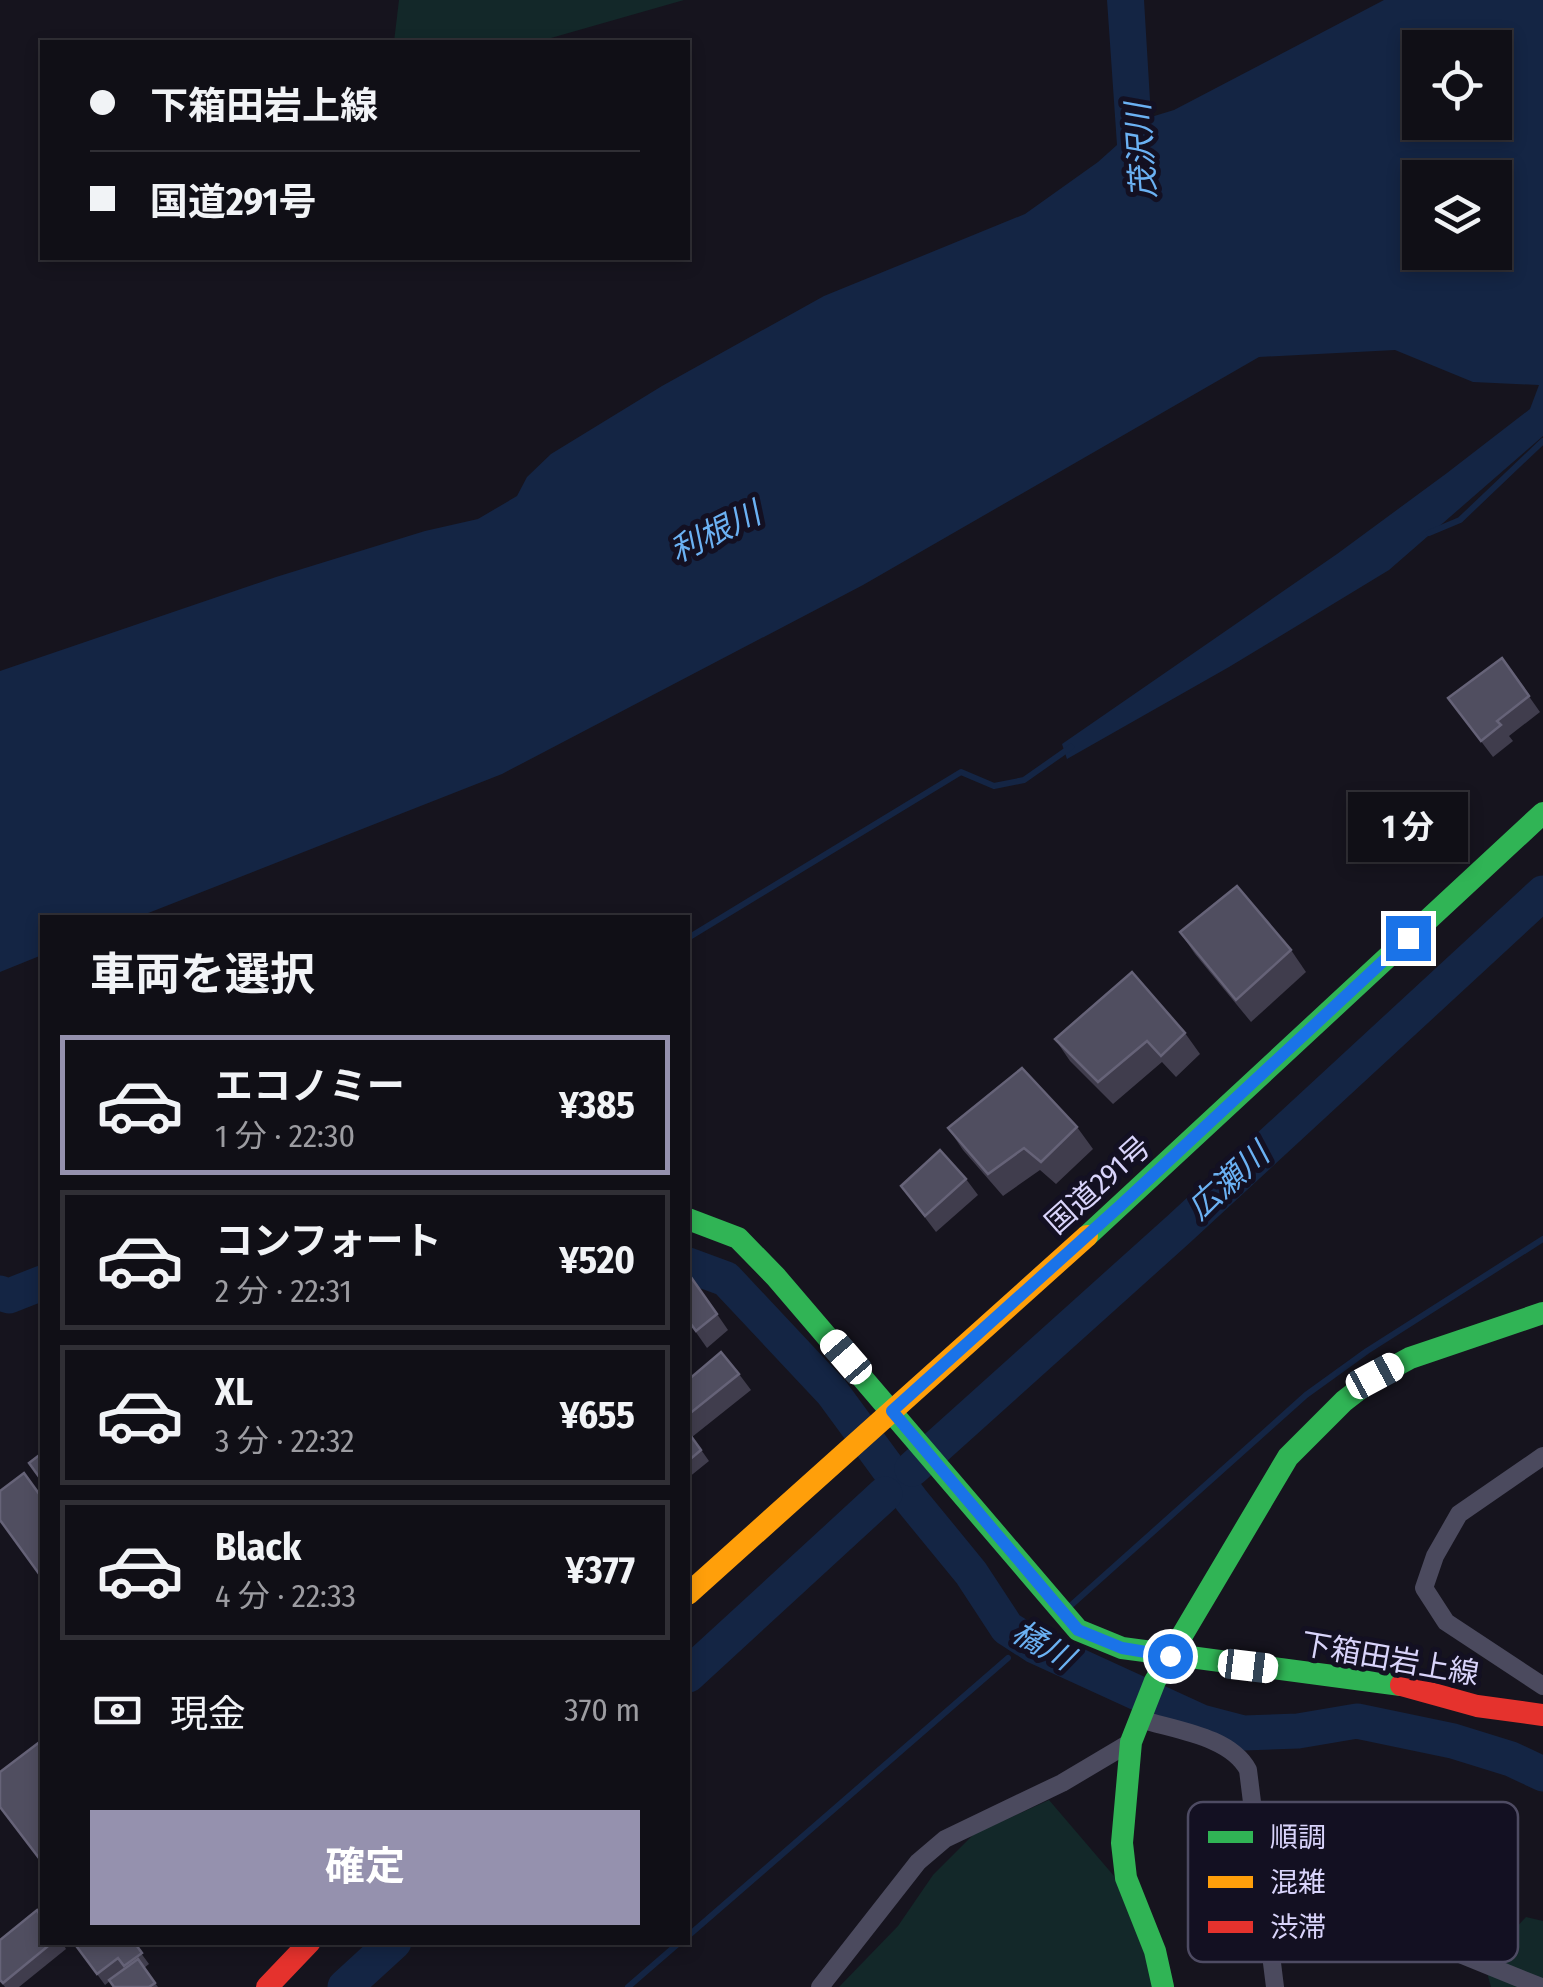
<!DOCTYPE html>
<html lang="ja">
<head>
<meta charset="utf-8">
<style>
  body { margin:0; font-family:"Fira Sans Condensed","Noto Sans JP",sans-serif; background:#19181f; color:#f1f3f6; height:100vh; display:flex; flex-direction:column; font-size:38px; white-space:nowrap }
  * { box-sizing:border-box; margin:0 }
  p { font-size:32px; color:#9c9ca1 }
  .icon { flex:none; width:55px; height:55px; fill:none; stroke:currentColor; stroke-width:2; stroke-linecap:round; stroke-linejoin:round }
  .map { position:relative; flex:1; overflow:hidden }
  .details { position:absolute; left:40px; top:915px; width:650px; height:1030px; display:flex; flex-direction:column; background:#100f16; border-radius:0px; box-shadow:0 5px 15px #0003,0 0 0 2px #302f35 }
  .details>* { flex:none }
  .hud { position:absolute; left:40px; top:40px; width:650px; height:220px; border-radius:0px; box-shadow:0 5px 15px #0003,0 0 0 2px #302f35; display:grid; align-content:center; height:220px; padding:0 50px; background:#100f16 }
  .tools { position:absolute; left:1402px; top:30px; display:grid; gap:20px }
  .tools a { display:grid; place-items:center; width:110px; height:110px; border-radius:0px; background:#100f16; box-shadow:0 5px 15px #0003,0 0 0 2px #302f35; font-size:50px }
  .end { position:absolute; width:45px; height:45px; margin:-22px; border:12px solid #1a73e8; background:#fff; box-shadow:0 0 0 5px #fff }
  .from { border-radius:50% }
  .bubble { position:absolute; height:70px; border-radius:0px; background:#100f16; box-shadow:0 5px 15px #0003,0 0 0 2px #302f35; font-size:32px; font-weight:700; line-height:70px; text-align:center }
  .car { position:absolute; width:30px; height:60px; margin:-30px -15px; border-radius:12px; box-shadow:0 0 8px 2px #0007; background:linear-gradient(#fff 24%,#345 0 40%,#fff 0 76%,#345 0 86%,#fff 0) }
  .hud b { display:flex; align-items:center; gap:35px; height:95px; font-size:38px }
  .hud b+b { border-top:2px solid #302f35 }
  .hud i { width:25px; height:25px; background:#f1f3f6 }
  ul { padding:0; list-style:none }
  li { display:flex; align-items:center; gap:30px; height:140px; margin:0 20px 15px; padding:0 30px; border:5px solid #302f35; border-radius:0px }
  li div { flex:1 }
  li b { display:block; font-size:38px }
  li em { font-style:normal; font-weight:700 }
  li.selected { border-color:#9591ae }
  li>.icon { width:90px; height:90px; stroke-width:1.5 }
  h2 { padding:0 50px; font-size:45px; line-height:120px }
  .pay { display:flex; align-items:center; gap:25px; height:110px; padding:0 50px; font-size:38px }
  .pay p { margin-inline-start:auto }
  .action { display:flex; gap:20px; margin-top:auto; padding:20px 50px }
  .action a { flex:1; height:115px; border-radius:0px; background:#9591ae; color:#fff; font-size:40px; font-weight:700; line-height:115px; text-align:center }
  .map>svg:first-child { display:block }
  .green { fill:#132829 }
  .water { fill:#142544; fill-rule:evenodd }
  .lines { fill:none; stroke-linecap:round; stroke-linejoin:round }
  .stream { stroke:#142544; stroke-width:6 }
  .river { stroke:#142544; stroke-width:35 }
  .street { stroke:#4b4a5e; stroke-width:18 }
  .fast { stroke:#30b455; stroke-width:22 }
  .slow { stroke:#ff9f0a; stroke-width:22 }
  .jam { stroke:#e5322d; stroke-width:22 }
  .wall { fill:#403d4d }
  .building { fill:#504e60; stroke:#666378; stroke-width:2.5 }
  .route { stroke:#1a73e8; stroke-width:12 }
  .labels { text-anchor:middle; stroke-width:10; stroke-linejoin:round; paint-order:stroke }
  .street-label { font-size:30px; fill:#d9d4fb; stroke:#131022 }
  .water-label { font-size:32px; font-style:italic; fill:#6bb1f3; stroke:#131022 }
  .key { fill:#131022; stroke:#4e4b63; stroke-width:2.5 }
  .key-label { font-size:28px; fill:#d9d4fb }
</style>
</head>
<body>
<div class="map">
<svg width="1543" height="1987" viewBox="0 0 1543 1987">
  <rect width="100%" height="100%" fill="#16141e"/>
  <g class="green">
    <path d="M 399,0 L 684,0 L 537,42 L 394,42 Z"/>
    <path d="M 1049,1800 L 1114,1876 L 1147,1958 L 1154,1987 L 839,1987 L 898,1926 L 933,1875 L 974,1834 Z"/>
    <path d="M 1526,1917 L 1543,1921 L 1543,1987 L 1491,1987 L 1484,1962 Z"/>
  </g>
  <path class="water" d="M 1107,0 L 1144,0 L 1151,117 L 1174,110 L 1384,0 L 1543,0 L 1543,436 L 1389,570 L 1229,667 L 1067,759 L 1062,744 L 1337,554 L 1447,473 L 1530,409 L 1539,385 L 1473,382 L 1395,350 L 1259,357 L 863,585 L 502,774 L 138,917 L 42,918 L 42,955 L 0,972 L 0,671 L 276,577 L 425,531 L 478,519 L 517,496 L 527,477 L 551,454 L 662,386 L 824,296 L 1025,214 L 1098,162 L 1117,145 ZM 1420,48 L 1495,48 L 1495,122 L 1420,122 ZM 1420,178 L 1495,178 L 1495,252 L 1420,252 Z"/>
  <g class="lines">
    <g class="stream">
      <path d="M 1429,533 L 1460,520 L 1543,441"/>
      <path d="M 688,938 L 961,772 L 994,786 L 1024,780 L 1071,747"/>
      <path d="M 1068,1608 L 1306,1395 L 1367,1351 L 1543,1239"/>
      <path d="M 688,1936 L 1008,1658"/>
      <path d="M 628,1987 L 680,1942"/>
    </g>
    <g class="river">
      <path d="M 688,1265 L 726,1279 L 832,1392 L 912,1501 L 971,1573 L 1007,1628 L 1035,1646 L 1201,1722 L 1243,1733 L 1298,1731 L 1357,1721 L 1453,1741 L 1511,1759 L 1543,1774"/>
      <path d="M 0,1293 L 9,1296 L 42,1283"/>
      <path d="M 912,1469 L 1179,1229 L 1543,893"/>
      <path d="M 688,1675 L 885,1494"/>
      <path d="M 345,1987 L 394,1942"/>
    </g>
    <g class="street">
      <path d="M 1543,1456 L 1459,1514 L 1435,1556 L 1424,1588 L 1446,1622 L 1543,1686"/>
      <path d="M 1140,1719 C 1174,1730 1230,1736 1248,1770 L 1275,1987"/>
      <path d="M 1269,1922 L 1445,1948 L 1541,1987"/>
      <path d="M 820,1987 L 918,1862 L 945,1839 L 1062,1783 L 1131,1742"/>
    </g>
    <g class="fast">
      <path d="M 688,1219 L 738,1238 L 776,1277 L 1078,1630 L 1122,1648 L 1401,1685"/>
      <path d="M 1087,1236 L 1543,813"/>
      <path d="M 1163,1987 L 1155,1951 L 1126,1878 L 1122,1843 L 1131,1742 L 1155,1681 L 1288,1457 L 1344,1401 L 1375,1377 L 1410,1358 L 1543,1313"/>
    </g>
    <path class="slow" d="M 688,1594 L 1087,1236"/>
    <g class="jam">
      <path d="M 1401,1685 L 1477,1706 L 1543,1715"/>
      <path d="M 267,1987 L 310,1942"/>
    </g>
  </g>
  <g class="wall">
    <path d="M 1502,658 L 1540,712 L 1509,736 L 1513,741 L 1493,757 L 1448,698 Z"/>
    <path d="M 1180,932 L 1291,950 L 1306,972 L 1251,1022 L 1195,954 Z"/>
    <path d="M 1185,1033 L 1200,1054 L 1176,1077 L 1162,1062 L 1113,1104 L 1070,1061 L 1055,1039 Z"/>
    <path d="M 1077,1127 L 1093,1149 L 1056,1184 L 1040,1170 L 1003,1196 L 963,1150 L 948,1128 Z"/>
    <path d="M 966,1179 L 978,1195 L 936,1232 L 901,1186 Z"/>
    <path d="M 717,1314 L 728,1330 L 707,1348 L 688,1321 Z"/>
    <path d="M 739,1374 L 751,1390 L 692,1437 L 709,1461 L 688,1478 L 688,1380 Z"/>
    <path d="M 0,1940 L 62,1942 L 66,1949 L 19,1987 L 5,1987 L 0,1981 Z"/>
    <path d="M 138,1942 L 135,1945 L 149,1964 L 144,1968 L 158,1987 L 114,1987 L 110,1981 L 105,1985 L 74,1943 Z"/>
  </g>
  <g class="building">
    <path d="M 1502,658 L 1529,696 L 1497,721 L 1501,725 L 1481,741 L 1448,698 Z"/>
    <path d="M 1237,886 L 1291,950 L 1236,1000 L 1180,932 Z"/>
    <path d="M 1132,972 L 1185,1033 L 1161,1056 L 1147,1041 L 1098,1082 L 1055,1039 Z"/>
    <path d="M 1022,1068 L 1077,1127 L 1041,1162 L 1024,1148 L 988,1174 L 948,1128 Z"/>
    <path d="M 940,1150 L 966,1179 L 925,1216 L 901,1186 Z"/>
    <path d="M 688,1273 L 717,1314 L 696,1331 L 688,1320 Z"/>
    <path d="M 721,1352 L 739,1374 L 688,1415 L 688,1380 Z"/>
    <path d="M 688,1432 L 701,1450 L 688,1461 Z"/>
    <path d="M 42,1453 L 42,1481 L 29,1463 Z"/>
    <path d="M 24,1473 L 42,1498 L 42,1578 L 0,1520 L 0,1491 Z"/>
    <path d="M 41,1741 L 42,1743 L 42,1862 L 0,1807 L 0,1772 Z"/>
    <path d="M 37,1910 L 42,1918 L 42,1942 L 53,1942 L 3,1983 L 0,1980 L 0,1940 Z"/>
    <path d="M 134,1942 L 142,1953 L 124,1966 L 118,1958 L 97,1974 L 74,1943 Z"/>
    <path d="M 138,1959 L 155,1983 L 149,1987 L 114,1987 L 109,1980 Z"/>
  </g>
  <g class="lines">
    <path class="route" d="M 1170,1656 L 1122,1648 L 1078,1630 L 892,1411 L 1121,1205 L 1408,938"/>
  </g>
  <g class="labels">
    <g class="street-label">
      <text transform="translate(1098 1185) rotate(-42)" y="10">国道291号</text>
      <text transform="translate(1390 1659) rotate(10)" y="10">下箱田岩上線</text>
    </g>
    <g class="water-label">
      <text transform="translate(1141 151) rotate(-94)" y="11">茂沢川</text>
      <text transform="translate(715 532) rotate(-26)" y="11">利根川</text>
      <text transform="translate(1228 1181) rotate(-42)" y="11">広瀬川</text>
      <text transform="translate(1043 1645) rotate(30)" y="11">橘川</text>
    </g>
  </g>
  <rect x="1188" y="1802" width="330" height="160" rx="15" class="key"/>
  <rect x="1208" y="1831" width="45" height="12" fill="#30b455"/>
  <rect x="1208" y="1876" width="45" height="12" fill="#ff9f0a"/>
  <rect x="1208" y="1921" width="45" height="12" fill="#e5322d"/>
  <g class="key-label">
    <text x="1270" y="1847">順調</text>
    <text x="1270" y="1892">混雑</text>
    <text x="1270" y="1937">渋滞</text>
  </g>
</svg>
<div class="tools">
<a><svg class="icon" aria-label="locate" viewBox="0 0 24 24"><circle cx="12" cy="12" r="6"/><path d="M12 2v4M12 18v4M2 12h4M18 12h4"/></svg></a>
<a><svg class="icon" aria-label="layers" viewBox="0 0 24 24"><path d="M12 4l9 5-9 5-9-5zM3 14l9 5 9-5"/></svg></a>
</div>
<i class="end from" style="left:1170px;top:1656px"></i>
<i class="end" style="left:1408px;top:938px"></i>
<div class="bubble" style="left:1348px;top:792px;width:120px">1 分</div>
<i class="car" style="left:846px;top:1357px;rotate:319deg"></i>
<i class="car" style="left:1375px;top:1376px;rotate:62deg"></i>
<i class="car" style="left:1248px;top:1666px;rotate:97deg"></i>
<div class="hud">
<b><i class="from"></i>下箱田岩上線</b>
<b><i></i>国道291号</b>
</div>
<section class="details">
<h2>車両を選択</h2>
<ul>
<li class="selected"><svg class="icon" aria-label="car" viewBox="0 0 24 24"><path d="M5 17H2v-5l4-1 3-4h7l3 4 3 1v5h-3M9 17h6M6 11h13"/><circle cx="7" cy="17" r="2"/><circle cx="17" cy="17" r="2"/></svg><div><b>エコノミー</b><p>1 分 · 22:30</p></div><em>¥385</em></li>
<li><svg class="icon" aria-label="car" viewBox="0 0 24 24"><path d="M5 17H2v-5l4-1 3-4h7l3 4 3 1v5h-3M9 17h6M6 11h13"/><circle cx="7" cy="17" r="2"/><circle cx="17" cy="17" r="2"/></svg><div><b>コンフォート</b><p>2 分 · 22:31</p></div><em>¥520</em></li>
<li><svg class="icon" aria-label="car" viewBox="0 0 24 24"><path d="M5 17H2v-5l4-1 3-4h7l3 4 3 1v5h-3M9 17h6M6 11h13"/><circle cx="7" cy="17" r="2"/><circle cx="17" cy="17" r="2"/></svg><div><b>XL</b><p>3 分 · 22:32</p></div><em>¥655</em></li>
<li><svg class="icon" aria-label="car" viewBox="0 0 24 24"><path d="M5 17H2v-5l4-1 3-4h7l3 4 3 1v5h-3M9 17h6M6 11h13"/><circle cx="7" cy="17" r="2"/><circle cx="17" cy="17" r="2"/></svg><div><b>Black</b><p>4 分 · 22:33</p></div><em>¥377</em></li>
</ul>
<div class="pay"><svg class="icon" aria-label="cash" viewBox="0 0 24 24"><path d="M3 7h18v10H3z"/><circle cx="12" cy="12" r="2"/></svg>現金<p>370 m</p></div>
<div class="action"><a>確定</a></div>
</section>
</div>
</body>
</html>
